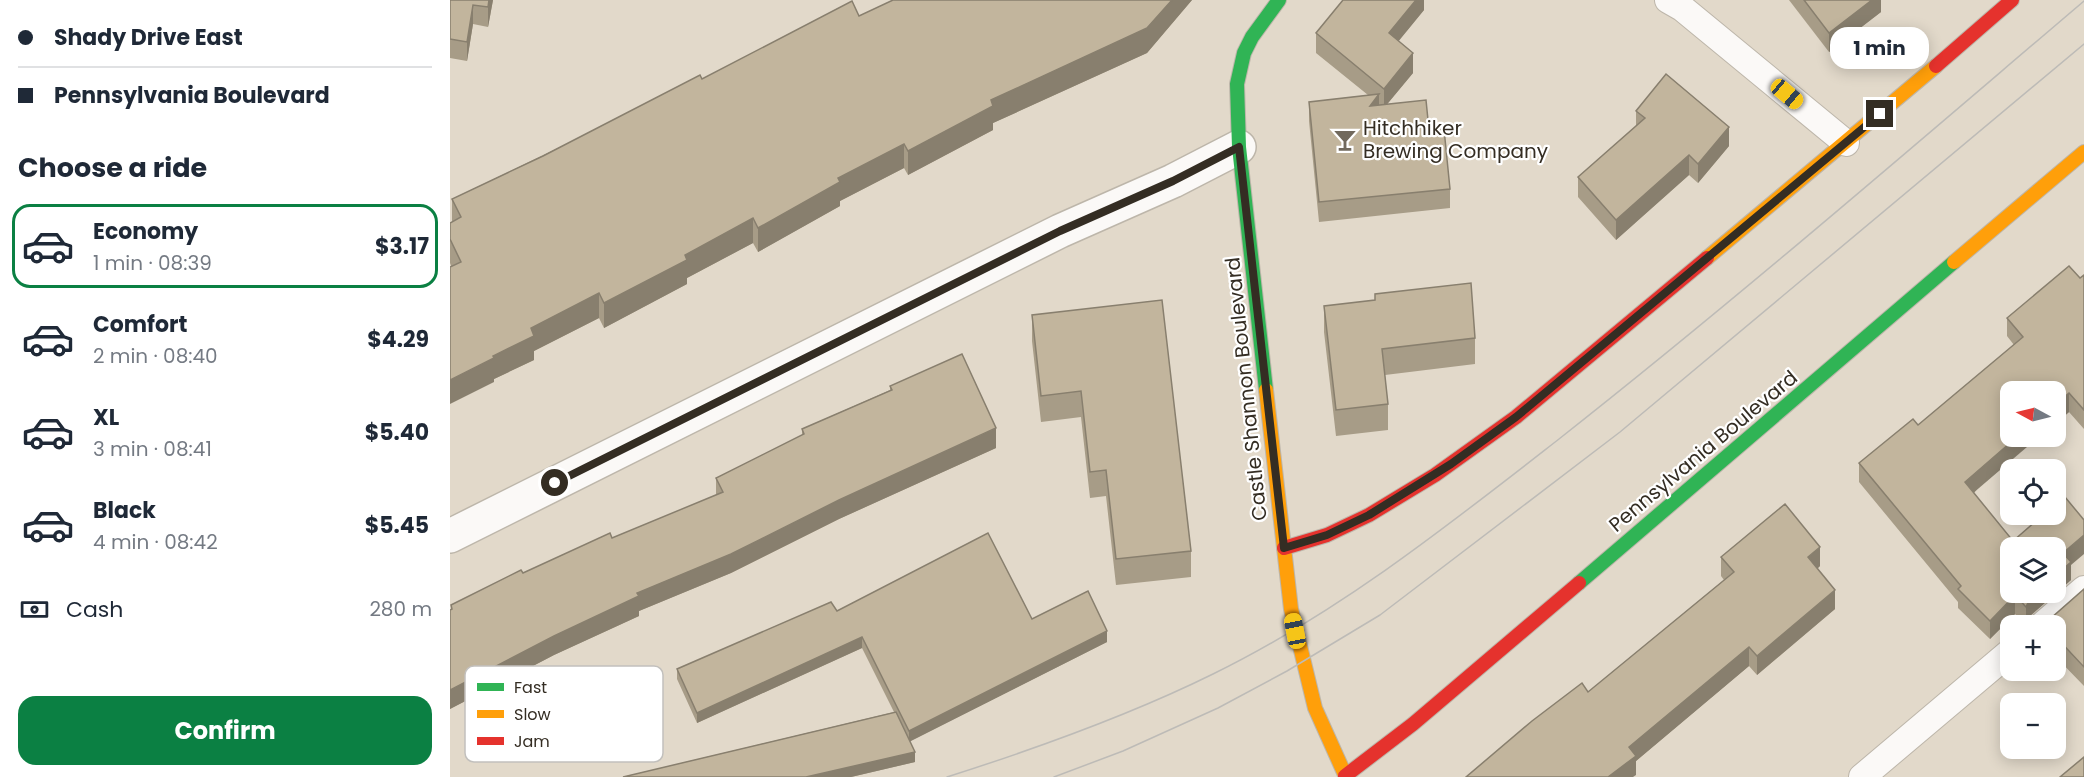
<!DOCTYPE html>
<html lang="en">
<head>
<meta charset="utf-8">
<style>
  body { margin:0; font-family:Poppins,sans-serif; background:#f2f2f3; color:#1f2937; height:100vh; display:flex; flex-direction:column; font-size:22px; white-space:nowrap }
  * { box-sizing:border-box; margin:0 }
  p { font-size:20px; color:#747a83 }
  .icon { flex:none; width:33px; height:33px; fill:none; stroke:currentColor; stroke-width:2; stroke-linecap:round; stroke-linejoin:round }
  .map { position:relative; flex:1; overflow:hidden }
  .drawer { display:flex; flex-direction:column; background:#fff; width:450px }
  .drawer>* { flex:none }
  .banner { display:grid; align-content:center; height:132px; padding:0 18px; background:#fff }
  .needle { width:39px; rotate:277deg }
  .buttons { position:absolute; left:1550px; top:381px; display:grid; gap:12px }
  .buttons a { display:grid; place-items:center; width:66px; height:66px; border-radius:12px; background:#fff; box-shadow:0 3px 15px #0003; font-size:30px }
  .end { position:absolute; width:27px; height:27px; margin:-14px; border:8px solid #342d23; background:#fff; box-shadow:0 0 0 3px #fff }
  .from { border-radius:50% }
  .bubble { position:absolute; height:42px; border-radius:18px; background:#fff; box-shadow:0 3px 15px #0003; font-size:20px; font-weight:700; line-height:42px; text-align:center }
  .car { position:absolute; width:18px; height:36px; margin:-18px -9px; border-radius:8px; box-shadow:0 0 4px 2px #0007; background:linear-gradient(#f5c518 24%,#345 0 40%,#f5c518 0 76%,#345 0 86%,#f5c518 0) }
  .banner b { display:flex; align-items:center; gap:21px; height:57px; font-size:22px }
  .banner b+b { border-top:2px solid #e0e1e3 }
  .banner i { width:15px; height:15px; background:#1f2937 }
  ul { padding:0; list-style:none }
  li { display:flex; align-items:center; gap:18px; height:84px; margin:0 12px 9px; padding:0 6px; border:3px solid transparent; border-radius:18px }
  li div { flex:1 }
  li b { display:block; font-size:22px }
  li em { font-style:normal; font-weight:700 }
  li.active { border-color:#0b8043 }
  li>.icon { width:54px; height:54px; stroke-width:1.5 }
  h2 { padding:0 18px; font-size:27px; line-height:72px }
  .pay { display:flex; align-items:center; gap:15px; height:66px; padding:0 18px; font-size:22px }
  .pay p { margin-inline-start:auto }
  .action { display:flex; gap:12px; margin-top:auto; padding:12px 18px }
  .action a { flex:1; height:69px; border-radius:18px; background:#0b8043; color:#fff; font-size:24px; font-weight:700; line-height:69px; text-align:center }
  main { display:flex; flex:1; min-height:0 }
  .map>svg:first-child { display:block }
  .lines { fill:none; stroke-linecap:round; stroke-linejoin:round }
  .lane-casing { stroke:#bdb6aa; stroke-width:28 }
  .street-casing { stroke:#bdb6aa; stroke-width:36 }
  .fast-casing { stroke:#bdb6aa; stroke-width:16 }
  .slow-casing { stroke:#bdb6aa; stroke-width:16 }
  .jam-casing { stroke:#bdb6aa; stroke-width:16 }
  .lane { stroke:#fbf9f7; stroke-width:26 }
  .street { stroke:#fbf9f7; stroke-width:33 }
  .fast { stroke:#30b455; stroke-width:14 }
  .slow { stroke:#ff9f0a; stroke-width:14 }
  .jam { stroke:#e5322d; stroke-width:14 }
  .tram { stroke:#bdbbb7; stroke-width:1.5 }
  .wall { fill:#a79c87 }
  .shaded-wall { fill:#887f6e }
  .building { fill:#c2b59d; stroke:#887f6e; stroke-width:1.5 }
  .route { stroke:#342d23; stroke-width:8 }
  .labels { text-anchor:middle; stroke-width:4.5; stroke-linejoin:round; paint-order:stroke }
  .poi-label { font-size:20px; fill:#342d23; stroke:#fff; text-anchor:start }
  .street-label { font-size:20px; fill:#342d23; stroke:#fff }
  .key { fill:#fff; stroke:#c2c0bd; stroke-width:1.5 }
  .key-label { font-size:16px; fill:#342d23 }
</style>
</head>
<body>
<main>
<section class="drawer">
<div class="banner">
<b><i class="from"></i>Shady Drive East</b>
<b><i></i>Pennsylvania Boulevard</b>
</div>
<h2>Choose a ride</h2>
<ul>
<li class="active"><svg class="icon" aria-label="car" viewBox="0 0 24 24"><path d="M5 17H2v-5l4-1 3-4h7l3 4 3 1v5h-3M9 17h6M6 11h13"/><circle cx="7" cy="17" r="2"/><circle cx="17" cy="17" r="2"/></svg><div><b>Economy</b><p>1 min · 08:39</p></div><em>$3.17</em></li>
<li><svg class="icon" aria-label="car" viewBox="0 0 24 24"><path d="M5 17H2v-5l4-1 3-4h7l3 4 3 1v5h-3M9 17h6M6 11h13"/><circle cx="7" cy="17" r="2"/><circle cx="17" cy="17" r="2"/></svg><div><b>Comfort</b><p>2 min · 08:40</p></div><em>$4.29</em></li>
<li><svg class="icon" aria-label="car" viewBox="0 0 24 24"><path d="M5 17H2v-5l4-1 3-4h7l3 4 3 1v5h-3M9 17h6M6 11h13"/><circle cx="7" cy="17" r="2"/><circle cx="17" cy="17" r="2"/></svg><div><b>XL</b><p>3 min · 08:41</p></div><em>$5.40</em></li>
<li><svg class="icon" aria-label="car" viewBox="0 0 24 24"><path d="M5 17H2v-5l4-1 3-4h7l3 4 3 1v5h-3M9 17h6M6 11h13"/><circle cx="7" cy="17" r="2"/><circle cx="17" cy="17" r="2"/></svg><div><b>Black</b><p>4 min · 08:42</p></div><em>$5.45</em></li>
</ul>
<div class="pay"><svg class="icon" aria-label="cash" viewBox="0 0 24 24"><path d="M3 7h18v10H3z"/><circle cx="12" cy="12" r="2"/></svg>Cash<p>280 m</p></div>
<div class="action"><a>Confirm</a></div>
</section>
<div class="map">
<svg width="1634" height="777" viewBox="0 0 1634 777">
  <rect width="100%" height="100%" fill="#e2d9ca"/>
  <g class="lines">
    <g class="lane-casing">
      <g id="lane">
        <path d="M 1218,0 L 1232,8 L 1396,143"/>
        <path d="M 1591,626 L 1634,589"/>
        <path d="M 1412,777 L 1560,652"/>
      </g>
    </g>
    <g class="street-casing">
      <path id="street" d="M 0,536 L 610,231 L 723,181 L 789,147"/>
    </g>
    <g class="fast-casing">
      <g id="fast">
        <path d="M 816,390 L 789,147 L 787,84 L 794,53 L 802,37 L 829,0"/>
        <path d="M 1129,583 L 1504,262"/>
      </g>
    </g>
    <g class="slow-casing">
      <g id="slow">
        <path d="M 1257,258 L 1486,66"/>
        <path d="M 1504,262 L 1634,152"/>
        <path d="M 816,390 L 841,609 L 865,708 L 896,777"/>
      </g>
    </g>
    <g class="jam-casing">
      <g id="jam">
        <path d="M 1486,66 L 1562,0"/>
        <path d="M 834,548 L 877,535 L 919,515 L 985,475 L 1066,417 L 1257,258"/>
        <path d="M 895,776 L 963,724 L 1129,583"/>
      </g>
    </g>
    <use href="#lane" class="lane"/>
    <use href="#street" class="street"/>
    <use href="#fast" class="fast"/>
    <use href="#slow" class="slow"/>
    <use href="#jam" class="jam"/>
    <g class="tram">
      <path d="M 497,777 C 588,748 678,716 763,674 C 888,613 1000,524 1109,439 C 1288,298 1460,149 1634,1"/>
      <path d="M 604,777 L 673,751 L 768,708 L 837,671 L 930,615 L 1170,432 L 1634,44"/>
    </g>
  </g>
  <g class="wall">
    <path d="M 0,0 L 43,0 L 38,27 L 23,24 L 17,61 L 0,58 Z"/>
    <path d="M 443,0 L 742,0 L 697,53 L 543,123 L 543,130 L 458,175 L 454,168 L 390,201 L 390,206 L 308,252 L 303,243 L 237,278 L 237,284 L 154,328 L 149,318 L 84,351 L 84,360 L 44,379 L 44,382 L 0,263 L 0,223 L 2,222 L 2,199 L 252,79 L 409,16 Z"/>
    <path d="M 974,0 L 974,10 L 948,41 L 963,73 L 937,104 L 979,130 L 1000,189 L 1000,208 L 869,222 L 859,121 L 859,102 L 918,95 L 866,53 L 866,33 Z"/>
    <path d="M 1339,0 L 1431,0 L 1431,12 L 1379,52 Z"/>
    <path d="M 1186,111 L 1279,146 L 1248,183 L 1239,175 L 1166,240 L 1128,197 L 1128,177 L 1186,126 Z"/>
    <path d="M 1634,275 L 1634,429 L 1619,412 L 1605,424 L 1605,392 L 1524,493 L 1563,541 L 1621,565 L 1621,580 L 1581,615 L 1577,626 L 1565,614 L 1540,639 L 1508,608 L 1508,602 L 1409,482 L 1409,463 L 1468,425 L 1564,345 L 1557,336 L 1557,318 L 1630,278 Z"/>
    <path d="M 874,306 L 1025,338 L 1025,364 L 935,375 L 938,404 L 938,430 L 886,436 L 874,332 Z"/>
    <path d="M 582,315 L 741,551 L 741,577 L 666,585 L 656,496 L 640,498 L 631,417 L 591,422 L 582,341 Z"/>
    <path d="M 440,386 L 546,448 L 389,519 L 281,573 L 189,611 L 189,616 L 104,655 L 0,709 L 1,605 L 73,573 L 162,538 L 266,496 L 266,478 L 352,435 L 352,429 L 440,390 Z"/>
    <path d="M 1271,557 L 1370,566 L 1367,569 L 1385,609 L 1307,675 L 1299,666 L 1186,761 L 1186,775 L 1138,692 L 1274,580 L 1271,576 Z"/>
    <path d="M 1634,589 L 1634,686 L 1605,656 L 1605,626 L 1590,626 L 1590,621 L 1601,618 Z"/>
    <path d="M 387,611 L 582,619 L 657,642 L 460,741 L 465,762 L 401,777 L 173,777 L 444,712 L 412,648 L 247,723 L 227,679 L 227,669 Z"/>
  </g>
  <g class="shaded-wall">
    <path d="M 39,0 L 43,0 L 38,27 L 38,7 Z"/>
    <path d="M 722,0 L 742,0 L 697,53 L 543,123 L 543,130 L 458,175 L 458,151 L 541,100 Z"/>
    <path d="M 966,0 L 974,0 L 974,10 L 939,53 L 939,33 Z"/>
    <path d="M 1422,0 L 1431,0 L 1431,12 L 1379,52 L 1379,33 Z"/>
    <path d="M 23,5 L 23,24 L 17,61 L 17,42 Z"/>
    <path d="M 963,53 L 963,73 L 934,108 L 934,89 Z"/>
    <path d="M 929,94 L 929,114 L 920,106 Z"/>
    <path d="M 1279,127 L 1279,146 L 1248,183 L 1248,164 Z"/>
    <path d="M 454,144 L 454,168 L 390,201 L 390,206 L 308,252 L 308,228 L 388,178 Z"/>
    <path d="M 1239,155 L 1239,175 L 1166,240 L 1166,220 Z"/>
    <path d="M 303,218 L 303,243 L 237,278 L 237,284 L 154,328 L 154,303 L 235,255 Z"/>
    <path d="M 149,293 L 149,318 L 84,351 L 84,360 L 44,379 L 44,382 L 0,404 L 0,380 L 43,356 L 81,328 Z"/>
    <path d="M 1619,393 L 1619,412 L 1605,424 L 1605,405 Z"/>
    <path d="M 546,428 L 546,448 L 389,519 L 281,573 L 189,611 L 189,616 L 104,655 L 0,709 L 0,690 L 187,593 Z"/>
    <path d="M 1568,436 L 1590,436 L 1515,500 L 1515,482 Z"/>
    <path d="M 1634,535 L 1634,554 L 1621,565 L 1621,580 L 1581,615 L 1576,626 L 1576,607 L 1581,596 L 1585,592 L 1605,592 L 1605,576 L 1613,553 Z"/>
    <path d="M 1370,547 L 1370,566 L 1358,577 L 1358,557 Z"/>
    <path d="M 1385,590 L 1385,609 L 1307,675 L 1307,656 Z"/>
    <path d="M 1565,595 L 1565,614 L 1540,639 L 1540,621 Z"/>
    <path d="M 657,631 L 657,642 L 459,742 L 459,731 Z"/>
    <path d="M 412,637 L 412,648 L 247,723 L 247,713 Z"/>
    <path d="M 1299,647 L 1299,666 L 1186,761 L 1186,775 L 1183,777 L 1158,777 L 1179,747 Z"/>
    <path d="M 465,752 L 465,762 L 401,777 L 356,777 Z"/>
  </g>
  <g class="building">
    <path d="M 0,0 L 39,0 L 38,7 L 23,5 L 17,42 L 0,39 Z"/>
    <path d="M 443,0 L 722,0 L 697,28 L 541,100 L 543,106 L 458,151 L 454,144 L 388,178 L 390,182 L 308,228 L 303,218 L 235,255 L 237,260 L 154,303 L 149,293 L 81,328 L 84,336 L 43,356 L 44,358 L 0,380 L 0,267 L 11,262 L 0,239 L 0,223 L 11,217 L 2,199 L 93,156 L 250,75 L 252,79 L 402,1 L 409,16 Z"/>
    <path d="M 893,0 L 966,0 L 939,33 L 963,53 L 934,89 L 866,33 Z"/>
    <path d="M 1354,0 L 1422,0 L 1379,33 Z"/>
    <path d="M 1216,74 L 1279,127 L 1248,164 L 1239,155 L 1166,220 L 1128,177 L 1195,118 L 1186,111 Z"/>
    <path d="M 929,94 L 920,106 L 976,100 L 979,130 L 994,129 L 1000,189 L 869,202 L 859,102 Z"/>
    <path d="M 1619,266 L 1630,278 L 1634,275 L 1634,410 L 1619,393 L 1605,405 L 1605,392 L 1560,392 L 1560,436 L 1568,436 L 1515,482 L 1563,541 L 1594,514 L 1605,514 L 1605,505 L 1615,497 L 1634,520 L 1634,535 L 1613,553 L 1621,562 L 1605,576 L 1605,548 L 1560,548 L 1560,592 L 1585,592 L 1581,596 L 1576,607 L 1565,595 L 1540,621 L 1508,589 L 1511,586 L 1409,463 L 1463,419 L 1468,425 L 1573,337 L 1557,318 Z"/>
    <path d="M 1021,283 L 1025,338 L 932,349 L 938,404 L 886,410 L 874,306 L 925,300 L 925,294 Z"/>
    <path d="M 712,300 L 741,551 L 666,559 L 656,470 L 640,472 L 631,391 L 591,396 L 582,315 Z"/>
    <path d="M 512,354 L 546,428 L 389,500 L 281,554 L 187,593 L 189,596 L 104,636 L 0,690 L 0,610 L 2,609 L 1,605 L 71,570 L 73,573 L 160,533 L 162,538 L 273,492 L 266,478 L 354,434 L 352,429 L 442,390 L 440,386 Z"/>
    <path d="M 1335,504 L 1370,547 L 1358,557 L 1385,590 L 1307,656 L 1299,647 L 1179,747 L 1186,756 L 1158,777 L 1016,777 L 1082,721 L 1132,683 L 1138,692 L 1284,572 L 1271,557 Z"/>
    <path d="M 538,533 L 582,619 L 638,591 L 657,631 L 459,731 L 412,637 L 247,713 L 227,669 L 381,602 L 387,611 Z"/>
    <path d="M 1634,589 L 1634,667 L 1605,636 L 1605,626 L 1595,626 L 1590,621 L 1601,618 Z"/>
    <path d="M 446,712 L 465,752 L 356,777 L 173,777 Z"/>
    <path d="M 1634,757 L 1634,777 L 1610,777 Z"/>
  </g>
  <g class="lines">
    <path class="route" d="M 105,483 L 610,231 L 723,181 L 789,147 L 834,548 L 877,535 L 919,515 L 1001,464 L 1066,417 L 1430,114"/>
  </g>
  <defs>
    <g id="bar-bare" transform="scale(1.8)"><path d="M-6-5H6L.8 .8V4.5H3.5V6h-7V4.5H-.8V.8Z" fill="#71695d" stroke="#fff" stroke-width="2.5" paint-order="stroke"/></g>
  </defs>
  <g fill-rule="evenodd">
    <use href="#bar-bare" x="895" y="140"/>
  </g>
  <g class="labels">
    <g class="poi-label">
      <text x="913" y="135">Hitchhiker<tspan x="913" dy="23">Brewing Company</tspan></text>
    </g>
    <g class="street-label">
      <text transform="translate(796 389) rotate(-96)" y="7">Castle Shannon Boulevard</text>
      <text transform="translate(1253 451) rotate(-40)" y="7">Pennsylvania Boulevard</text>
    </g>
  </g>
  <rect x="15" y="666" width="198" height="96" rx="9" class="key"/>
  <rect x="27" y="683" width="27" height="8" fill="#30b455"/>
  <rect x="27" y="710" width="27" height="8" fill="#ff9f0a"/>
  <rect x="27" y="737" width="27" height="8" fill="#e5322d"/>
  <g class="key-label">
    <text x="64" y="693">Fast</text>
    <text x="64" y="720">Slow</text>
    <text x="64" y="747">Jam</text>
  </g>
</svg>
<div class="buttons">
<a><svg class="needle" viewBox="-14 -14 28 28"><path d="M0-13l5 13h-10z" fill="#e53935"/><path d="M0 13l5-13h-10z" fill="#747a83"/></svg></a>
<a><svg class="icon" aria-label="locate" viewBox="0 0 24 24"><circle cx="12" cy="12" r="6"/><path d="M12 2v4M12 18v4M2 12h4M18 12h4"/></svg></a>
<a><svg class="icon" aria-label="layers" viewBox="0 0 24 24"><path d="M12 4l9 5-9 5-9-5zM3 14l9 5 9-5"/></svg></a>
<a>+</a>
<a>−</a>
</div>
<i class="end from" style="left:105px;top:483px"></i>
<i class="end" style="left:1430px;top:114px"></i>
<div class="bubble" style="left:1380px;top:27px;width:99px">1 min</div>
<i class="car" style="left:1337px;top:94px;rotate:130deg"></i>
<i class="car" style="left:845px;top:631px;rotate:349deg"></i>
</div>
</main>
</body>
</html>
